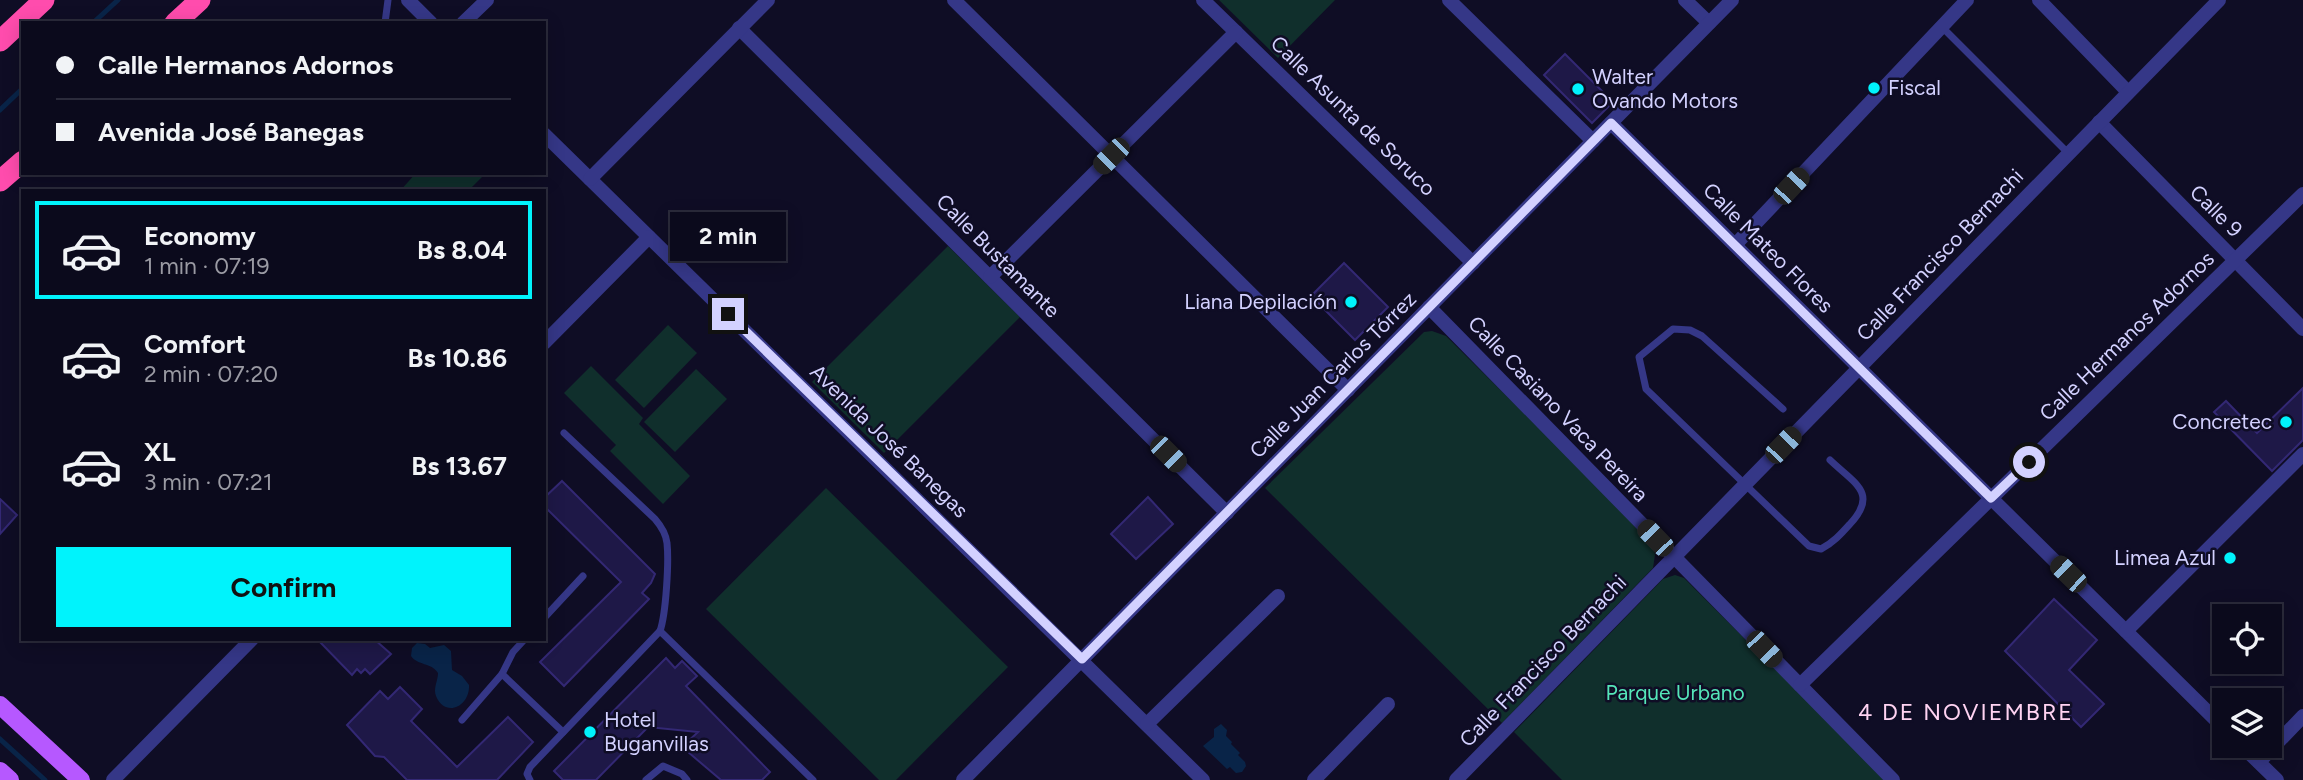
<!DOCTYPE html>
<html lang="en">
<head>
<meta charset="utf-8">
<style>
  body { margin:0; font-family:Figtree,sans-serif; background:#141325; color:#f1f3f6; height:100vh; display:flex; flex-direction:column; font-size:26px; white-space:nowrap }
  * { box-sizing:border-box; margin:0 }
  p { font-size:23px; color:#9a9aa3 }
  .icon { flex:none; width:38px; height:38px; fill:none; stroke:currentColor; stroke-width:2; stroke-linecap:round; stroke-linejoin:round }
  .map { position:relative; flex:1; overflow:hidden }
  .panel { position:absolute; left:21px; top:189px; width:525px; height:452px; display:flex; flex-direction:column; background:#0b0a1c; border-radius:0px; box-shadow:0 4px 18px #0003,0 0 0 2px #2b2b3b }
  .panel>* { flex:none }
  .guide { position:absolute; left:21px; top:21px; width:525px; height:154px; border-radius:0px; box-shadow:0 4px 18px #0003,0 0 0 2px #2b2b3b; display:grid; align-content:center; height:154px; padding:0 35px; background:#0b0a1c }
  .controls { position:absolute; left:2212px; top:604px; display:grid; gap:14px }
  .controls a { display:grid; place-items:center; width:70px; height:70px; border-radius:0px; background:#0b0a1c; box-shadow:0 4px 18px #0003,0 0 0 2px #2b2b3b; font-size:35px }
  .end { position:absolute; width:32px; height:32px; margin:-16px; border:9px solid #d3d1ff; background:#111; box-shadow:0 0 0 4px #111 }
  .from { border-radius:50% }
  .bubble { position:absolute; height:49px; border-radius:0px; background:#0b0a1c; box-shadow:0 4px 18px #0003,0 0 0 2px #2b2b3b; font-size:23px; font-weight:700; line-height:49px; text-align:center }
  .car { position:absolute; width:21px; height:42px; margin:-21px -10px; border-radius:9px; box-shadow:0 0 5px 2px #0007; background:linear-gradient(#222 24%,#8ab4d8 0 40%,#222 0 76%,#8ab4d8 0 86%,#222 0) }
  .guide b { display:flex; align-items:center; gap:24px; height:66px; font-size:26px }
  .guide b+b { border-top:2px solid #2b2b3b }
  .guide i { width:18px; height:18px; background:#f1f3f6 }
  ul { padding:12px 0 0; list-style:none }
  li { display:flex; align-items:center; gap:21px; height:98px; margin:0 14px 10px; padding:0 21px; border:4px solid transparent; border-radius:0px }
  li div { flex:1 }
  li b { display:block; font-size:26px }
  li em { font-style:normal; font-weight:700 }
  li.active { border-color:#00f3fc }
  li>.icon { width:63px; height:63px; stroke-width:1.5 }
  .primary-button { display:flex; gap:14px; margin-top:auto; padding:14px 35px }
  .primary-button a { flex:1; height:80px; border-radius:0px; background:#00f3fc; color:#111; font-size:28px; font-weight:700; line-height:80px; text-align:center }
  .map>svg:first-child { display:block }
  .green { fill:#102f2c }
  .water { fill:#092448 }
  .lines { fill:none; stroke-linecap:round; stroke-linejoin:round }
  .stream { stroke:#092448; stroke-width:5 }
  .building { fill:#1e1847; stroke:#332874; stroke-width:2 }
  .lane { stroke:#353787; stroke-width:7 }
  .street { stroke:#353787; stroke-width:14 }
  .primary { stroke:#b658ff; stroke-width:18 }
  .highway { stroke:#ff4cad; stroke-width:21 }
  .route { stroke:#d3d1ff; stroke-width:9 }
  .poi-dot { fill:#00f3fc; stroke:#0f0d25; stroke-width:2.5 }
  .labels { text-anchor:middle; stroke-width:5; stroke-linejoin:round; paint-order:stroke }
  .poi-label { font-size:21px; fill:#d3d1ff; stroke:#0f0d25; text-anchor:start }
  .street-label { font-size:21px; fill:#d3d1ff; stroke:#0f0d25 }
  .park-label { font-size:21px; fill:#55e6b9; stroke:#0f0d25 }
  .neighbourhood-label { font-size:23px; letter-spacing:2px; fill:#ffd3f2; stroke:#0f0d25 }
</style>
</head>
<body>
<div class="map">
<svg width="2303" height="780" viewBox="0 0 2303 780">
  <rect width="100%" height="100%" fill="#0f0d25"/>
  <g class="green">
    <path d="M 1219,0 L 1335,0 L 1278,58 Z"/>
    <path d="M 416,173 L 486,173 L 468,191 L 400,191 Z"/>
    <path d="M 948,246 L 1020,317 L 884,453 L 812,382 Z"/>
    <path d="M 668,325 L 697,353 L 644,408 L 615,380 Z"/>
    <path d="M 1432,331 L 1446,336 L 1652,541 L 1655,555 L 1653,568 L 1502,723 L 1265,488 L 1424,332 Z"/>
    <path d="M 591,366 L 643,418 L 639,424 L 690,476 L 663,504 L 610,451 L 616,445 L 564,393 Z"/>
    <path d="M 696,369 L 727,399 L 675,452 L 644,422 Z"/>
    <path d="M 826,488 L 1008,667 L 896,780 L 879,780 L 706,609 Z"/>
    <path d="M 1675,575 L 1684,578 L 1886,780 L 1562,780 L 1514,732 L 1663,579 Z"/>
  </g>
  <g class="water">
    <path d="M 417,643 L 425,644 L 430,648 L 444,645 L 451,651 L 452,670 L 462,676 L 469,685 C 470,707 445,718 436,696 C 433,688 438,681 438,673 C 431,662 418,666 411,656 L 412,648 Z"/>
    <path d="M 1221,724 L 1227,730 L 1226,736 L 1232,742 L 1231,744 L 1240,753 L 1238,755 L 1245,762 L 1246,766 L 1242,772 L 1236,773 L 1230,767 L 1227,769 L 1203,746 L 1214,737 L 1214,729 Z"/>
  </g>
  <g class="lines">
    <g class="stream">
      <path d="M 93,23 L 118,0"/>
      <path d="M 0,110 L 23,88"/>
      <path d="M 0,739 L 45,780"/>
    </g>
  </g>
  <g class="building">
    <path d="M 1565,54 L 1613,102 L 1592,123 L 1544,75 Z"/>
    <path d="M 1344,263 L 1388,307 L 1355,340 L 1311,296 Z"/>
    <path d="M 2303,388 L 2303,440 L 2272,471 L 2214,412 L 2226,401 L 2257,433 Z"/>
    <path d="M 562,481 L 655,574 L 651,583 L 642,593 L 649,599 L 564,686 L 540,662 L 621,582 L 544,506 L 544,498 Z"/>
    <path d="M 1148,497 L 1173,524 L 1136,559 L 1111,534 Z"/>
    <path d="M 0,499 L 17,515 L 0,534 Z"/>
    <path d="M 2054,599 L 2097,640 L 2069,670 L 2104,704 L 2081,727 L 2005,651 Z"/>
    <path d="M 317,639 L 374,639 L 391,654 L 370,674 L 365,669 L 361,673 L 357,669 L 352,675 Z"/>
    <path d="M 666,658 L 675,668 L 682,661 L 697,676 L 686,686 L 770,772 L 762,780 L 721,780 L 688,752 L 690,750 L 685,744 L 698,732 L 648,727 L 596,780 L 563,780 L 554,771 Z"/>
    <path d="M 400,687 L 422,709 L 411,721 L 457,767 L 508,717 L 533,742 L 497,780 L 407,780 L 384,757 L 375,756 L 347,725 L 380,691 L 388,699 Z"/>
  </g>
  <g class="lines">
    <g class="lane">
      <path d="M 385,23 L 388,0"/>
      <path d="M 1942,27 L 2069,154"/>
      <path d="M 1783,409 L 1702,336 L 1690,330 L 1673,329 L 1639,357 L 1646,389 L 1809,546 L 1821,549 C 1833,543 1841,534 1850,524 C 1879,493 1854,483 1830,460"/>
      <path d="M 564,433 L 655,519 C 661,526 666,534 667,543 C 669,562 666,614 660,631"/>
      <path d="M 544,618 L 583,576"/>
      <path d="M 525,639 L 513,652 L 502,674 L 563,732"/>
      <path d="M 462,720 L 502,674"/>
      <path d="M 530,780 L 527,774 L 530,767 L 660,631 L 813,780"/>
      <path d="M 646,780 L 663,766 L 682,774 L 687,780"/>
    </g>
    <g class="street">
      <path d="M 408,0 L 431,23"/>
      <path d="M 954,0 L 1348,390"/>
      <path d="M 1203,0 L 1473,263"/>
      <path d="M 1449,0 L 1593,141"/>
      <path d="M 1685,0 L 1709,23"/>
      <path d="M 2039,0 L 2128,92"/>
      <path d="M 463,23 L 487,0"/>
      <path d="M 739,28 L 1227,513"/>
      <path d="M 2099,122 L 2303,329"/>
      <path d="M 1611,123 L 2224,728"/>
      <path d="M 544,134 L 1203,780"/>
      <path d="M 590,179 L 768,0"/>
      <path d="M 1735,245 L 1967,0"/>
      <path d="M 990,277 L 1236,32"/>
      <path d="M 1429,307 L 1893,780"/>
      <path d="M 544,343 L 649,237"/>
      <path d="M 2126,631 L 2303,454"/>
      <path d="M 1800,685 L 2303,194"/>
      <path d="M 1147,724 L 1278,596"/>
      <path d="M 2242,746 L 2277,780"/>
      <path d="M 2259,762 L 2303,716"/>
      <path d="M 113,780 L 252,639"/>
      <path d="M 963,780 L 1732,0"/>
      <path d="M 1314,780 L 1388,704"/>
      <path d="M 1456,780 L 2219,0"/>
    </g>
    <g class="primary">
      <path d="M 0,705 L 81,780"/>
      <path d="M 0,771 L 10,780"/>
    </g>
    <g class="highway">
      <path d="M 175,23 L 200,0"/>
      <path d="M 0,41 L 44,0"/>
      <path d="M 0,181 L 23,161"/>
    </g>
  </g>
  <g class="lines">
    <path class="route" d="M 728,314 L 1082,659 L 1611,123 L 1991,498 L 2029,462"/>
  </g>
  <g class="poi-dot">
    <circle cx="1874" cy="88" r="7"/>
    <circle cx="1578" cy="89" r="7"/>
    <circle cx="1351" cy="302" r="7"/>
    <circle cx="2286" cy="422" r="7"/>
    <circle cx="2230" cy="558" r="7"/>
    <circle cx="590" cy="732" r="7"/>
  </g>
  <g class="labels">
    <g class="poi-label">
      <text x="1592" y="84">Walter<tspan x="1592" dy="24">Ovando Motors</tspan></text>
      <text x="1888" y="95">Fiscal</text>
      <text x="1337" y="309" text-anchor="end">Liana Depilación</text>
      <text x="2272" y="429" text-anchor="end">Concretec</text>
      <text x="2216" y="565" text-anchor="end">Limea Azul</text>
      <text x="604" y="727">Hotel<tspan x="604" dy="24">Buganvillas</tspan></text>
    </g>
    <g class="street-label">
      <text transform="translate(1353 116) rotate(44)" y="7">Calle Asunta de Soruco</text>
      <text transform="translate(2216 211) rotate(45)" y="7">Calle 9</text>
      <text transform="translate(1768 248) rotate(45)" y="7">Calle Mateo Flores</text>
      <text transform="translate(1940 255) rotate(-46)" y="7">Calle Francisco Bernachi</text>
      <text transform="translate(998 256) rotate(45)" y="7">Calle Bustamante</text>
      <text transform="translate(2127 336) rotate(-44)" y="7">Calle Hermanos Adornos</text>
      <text transform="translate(1333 375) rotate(-45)" y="7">Calle Juan Carlos Tórrez</text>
      <text transform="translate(1558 409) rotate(46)" y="7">Calle Casiano Vaca Pereira</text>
      <text transform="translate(889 441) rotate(44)" y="7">Avenida José Banegas</text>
      <text transform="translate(1543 661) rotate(-46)" y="7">Calle Francisco Bernachi</text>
    </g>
    <g class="park-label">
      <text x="1675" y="700">Parque Urbano</text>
    </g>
    <g class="neighbourhood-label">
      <text x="1966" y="720">4 DE NOVIEMBRE</text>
    </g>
  </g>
</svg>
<div class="controls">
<a><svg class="icon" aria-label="locate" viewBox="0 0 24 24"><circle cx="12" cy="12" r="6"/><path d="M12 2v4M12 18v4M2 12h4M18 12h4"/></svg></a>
<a><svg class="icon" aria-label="layers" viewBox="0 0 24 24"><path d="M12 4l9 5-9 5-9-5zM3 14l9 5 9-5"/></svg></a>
</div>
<i class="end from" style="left:2029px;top:462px"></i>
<i class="end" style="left:728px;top:314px"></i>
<div class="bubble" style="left:670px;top:212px;width:116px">2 min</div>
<i class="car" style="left:1111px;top:156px;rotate:225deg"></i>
<i class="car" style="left:1791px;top:186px;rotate:43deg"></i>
<i class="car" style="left:1783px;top:445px;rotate:44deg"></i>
<i class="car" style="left:1168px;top:454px;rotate:135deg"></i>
<i class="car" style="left:1655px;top:538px;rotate:316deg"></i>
<i class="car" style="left:2068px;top:574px;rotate:314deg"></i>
<i class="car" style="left:1764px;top:649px;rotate:136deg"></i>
<div class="guide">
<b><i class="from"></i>Calle Hermanos Adornos</b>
<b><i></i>Avenida José Banegas</b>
</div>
<section class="panel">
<ul>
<li class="active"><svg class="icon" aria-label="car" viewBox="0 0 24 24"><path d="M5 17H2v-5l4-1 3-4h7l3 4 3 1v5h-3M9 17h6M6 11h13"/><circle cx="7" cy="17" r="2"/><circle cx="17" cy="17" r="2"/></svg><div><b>Economy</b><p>1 min · 07:19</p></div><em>Bs 8.04</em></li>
<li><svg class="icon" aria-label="car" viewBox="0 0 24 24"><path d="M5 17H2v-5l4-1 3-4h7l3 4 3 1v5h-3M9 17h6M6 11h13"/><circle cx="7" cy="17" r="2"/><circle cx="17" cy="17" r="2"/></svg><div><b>Comfort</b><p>2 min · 07:20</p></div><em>Bs 10.86</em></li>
<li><svg class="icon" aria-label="car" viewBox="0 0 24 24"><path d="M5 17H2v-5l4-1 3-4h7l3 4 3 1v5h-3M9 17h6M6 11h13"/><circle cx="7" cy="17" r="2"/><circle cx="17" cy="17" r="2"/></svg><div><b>XL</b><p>3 min · 07:21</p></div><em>Bs 13.67</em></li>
</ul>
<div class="primary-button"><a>Confirm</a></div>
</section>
</div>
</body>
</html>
